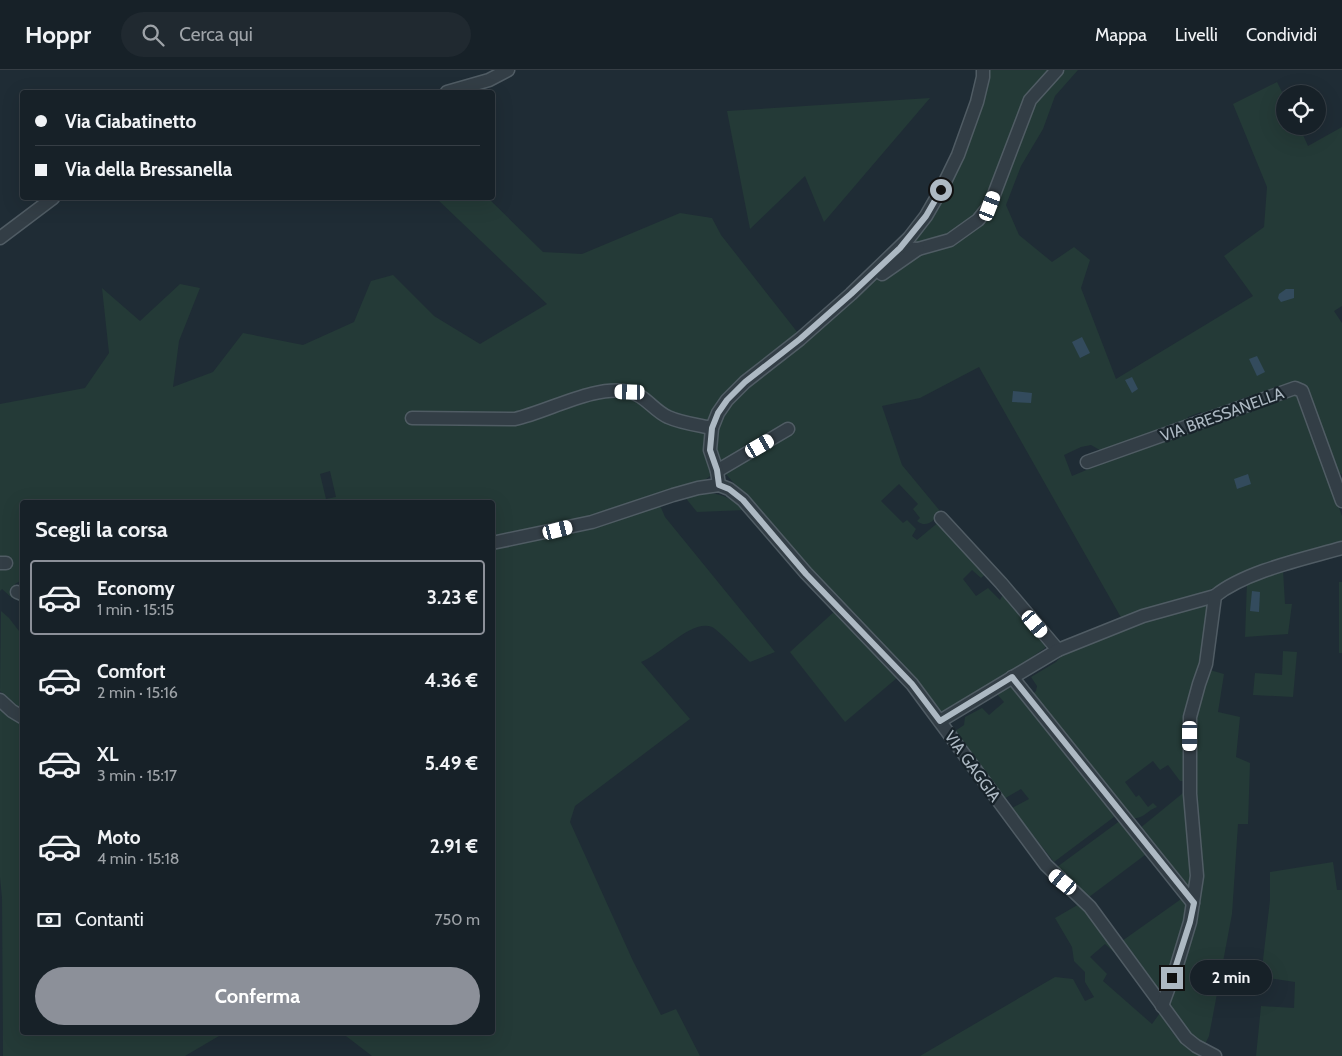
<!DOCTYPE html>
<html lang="it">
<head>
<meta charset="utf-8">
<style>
  body { margin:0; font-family:Cabin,sans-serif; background:#202930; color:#f1f3f6; height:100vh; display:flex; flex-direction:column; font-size:19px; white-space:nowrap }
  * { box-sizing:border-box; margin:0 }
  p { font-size:16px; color:#9ea3a8 }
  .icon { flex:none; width:28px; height:28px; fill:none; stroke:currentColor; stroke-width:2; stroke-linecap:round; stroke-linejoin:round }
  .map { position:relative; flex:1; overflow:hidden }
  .side { position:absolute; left:20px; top:430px; width:475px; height:535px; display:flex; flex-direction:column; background:#172128; border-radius:5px; box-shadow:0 5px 20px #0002,0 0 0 1px #363e45 }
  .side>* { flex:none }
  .banner { position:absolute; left:20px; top:20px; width:475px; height:110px; border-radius:5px; box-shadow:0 5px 20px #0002,0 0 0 1px #363e45; display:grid; align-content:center; height:110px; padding:0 15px; background:#172128 }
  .buttons { position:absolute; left:1276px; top:15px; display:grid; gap:10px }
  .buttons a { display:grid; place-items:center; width:50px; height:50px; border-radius:50%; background:#172128; box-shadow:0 5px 20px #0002,0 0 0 1px #363e45; font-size:25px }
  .end { position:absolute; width:22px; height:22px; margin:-11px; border:6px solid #adb9c3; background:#111; box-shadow:0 0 0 2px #111 }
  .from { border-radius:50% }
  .bubble { position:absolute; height:35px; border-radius:18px; background:#172128; box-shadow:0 5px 20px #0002,0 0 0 1px #363e45; font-size:16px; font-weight:700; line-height:35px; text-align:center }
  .car { position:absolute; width:15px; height:30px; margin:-15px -8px; border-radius:6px; box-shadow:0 0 4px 1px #0007; background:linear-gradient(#fff 24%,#345 0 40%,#fff 0 76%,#345 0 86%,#fff 0) }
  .banner b { display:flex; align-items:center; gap:18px; height:48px; font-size:19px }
  .banner b+b { border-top:1px solid #363e45 }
  .banner i { width:12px; height:12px; background:#f1f3f6 }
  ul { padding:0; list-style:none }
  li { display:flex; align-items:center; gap:15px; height:75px; margin:0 10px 8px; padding:0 5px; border:2px solid transparent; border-radius:5px }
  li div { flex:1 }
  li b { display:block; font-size:19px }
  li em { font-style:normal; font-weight:700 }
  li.on { border-color:#8c9099 }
  li>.icon { width:45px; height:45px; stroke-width:1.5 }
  h2 { padding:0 15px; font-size:22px; line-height:60px }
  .pay { display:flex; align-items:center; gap:12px; height:55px; padding:0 15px; font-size:19px }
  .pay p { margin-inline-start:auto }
  .cta { display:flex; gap:10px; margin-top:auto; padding:10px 15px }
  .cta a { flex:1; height:58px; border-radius:30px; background:#8c9099; color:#fff; font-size:20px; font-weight:700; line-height:58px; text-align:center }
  header { display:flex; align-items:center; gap:30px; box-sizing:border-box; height:70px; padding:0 25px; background:#172128; border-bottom:1px solid #363e45 }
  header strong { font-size:24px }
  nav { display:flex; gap:28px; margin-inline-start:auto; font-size:18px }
  .search { width:350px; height:45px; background:#202930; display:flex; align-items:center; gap:12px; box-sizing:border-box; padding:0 18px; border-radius:28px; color:#9ea3a8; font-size:19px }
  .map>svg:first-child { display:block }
  .green { fill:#243a37; fill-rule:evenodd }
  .water { fill:#334b5d }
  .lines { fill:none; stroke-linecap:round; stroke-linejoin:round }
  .minor-casing { stroke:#505c64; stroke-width:15 }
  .minor { stroke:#333e46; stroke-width:12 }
  .route { stroke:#adb9c3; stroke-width:6 }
  .labels { text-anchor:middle; stroke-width:4.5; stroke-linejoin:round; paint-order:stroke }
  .street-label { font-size:16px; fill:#adb9c3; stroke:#18232a }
</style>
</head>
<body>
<header>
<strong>Hoppr</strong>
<div class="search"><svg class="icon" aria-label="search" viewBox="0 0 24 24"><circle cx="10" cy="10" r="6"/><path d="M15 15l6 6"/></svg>Cerca qui</div>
<nav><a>Mappa</a><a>Livelli</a><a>Condividi</a></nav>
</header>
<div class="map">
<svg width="1342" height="986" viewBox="0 0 1342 986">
  <rect width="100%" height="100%" fill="#1f2c35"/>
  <g class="green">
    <path d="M 978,0 L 1078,0 L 1055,26 L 1043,59 L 1021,96 L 1006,135 L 1019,165 L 1052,192 L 1074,177 L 1090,190 L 1081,218 L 1116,309 L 1253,226 L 1224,186 L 1264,157 L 1267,117 L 1233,34 L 1277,12 L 1285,28 L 1285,56 L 1299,56 L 1308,76 L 1342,57 L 1342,236 L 1334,241 L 1342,253 L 1342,404 L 1336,403 L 1334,400 L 1321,368 L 1302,314 L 1299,314 L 1258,330 L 1251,326 L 1241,329 L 1243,335 L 1205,348 L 1201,342 L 1188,347 L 1186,355 L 1105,383 L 1091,375 L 1081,377 L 1064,385 L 1072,406 L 1120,386 L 1298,322 L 1342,446 L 1342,474 L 1261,498 L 1200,524 L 1139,543 L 1123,551 L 979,297 L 920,328 L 882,336 L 902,395 L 940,441 C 935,450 927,459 917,451 L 920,448 L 913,439 L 918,434 L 899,414 L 881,431 L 903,453 L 907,450 L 916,459 L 912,466 L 917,470 L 940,451 L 987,503 L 981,508 L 972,500 L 963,509 L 976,526 L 988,518 L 1000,530 L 1003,524 L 1041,565 L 1046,572 L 1045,578 L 1003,607 L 941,644 L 919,615 L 793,480 L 724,402 L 717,383 L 716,368 L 721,347 L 731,331 L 745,316 L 780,287 L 777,280 L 726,327 L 715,342 L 711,356 L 668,345 L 653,334 L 630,321 L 610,321 L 579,325 L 531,344 L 515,347 L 414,347 L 411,350 L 515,350 L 560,338 L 580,328 L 610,323 L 630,324 L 643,330 L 667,349 L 709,361 L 707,381 L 714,403 L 701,413 L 685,416 L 593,449 L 493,470 L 492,432 L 22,432 L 22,510 L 15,514 L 17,522 L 12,528 L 2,519 L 0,521 L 0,334 L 85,318 L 109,283 L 102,218 L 140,251 L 180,214 L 200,218 L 179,271 L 173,317 L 213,302 L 243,263 L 303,275 L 354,252 L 371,211 L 393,205 L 434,246 L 480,274 L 547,234 L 436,128 L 488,128 L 543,182 L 582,184 L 680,143 L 712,148 L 721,165 L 798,263 L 907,165 L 922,144 L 952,88 L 967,47 ZM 330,401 L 336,427 L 326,429 L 320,404 Z"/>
    <path d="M 930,28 L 824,152 L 805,106 L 750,159 L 727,41 Z"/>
    <path d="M 708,423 C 725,424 732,430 746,440 L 697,442 L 684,426 Z"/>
    <path d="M 659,433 L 665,447 L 775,582 L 750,592 C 743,585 718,560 712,557 C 691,549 661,585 641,592 L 690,649 L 575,736 L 570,752 L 633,891 L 661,945 L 676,939 L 700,986 L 372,986 L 342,963 L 492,962 L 493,478 Z"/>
    <path d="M 1283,500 L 1285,534 L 1292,534 L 1288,564 L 1245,567 L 1247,511 Z"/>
    <rect x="1339" y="512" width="3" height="71"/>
    <path d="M 1209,530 L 1204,591 L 1195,614 L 1194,790 L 1189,822 L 1139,759 L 1183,723 L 1183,711 L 1180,711 L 1168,695 L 1160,700 L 1153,691 L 1125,712 L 1136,727 L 1139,725 L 1148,737 L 1153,733 L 1157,737 C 1145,741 1142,753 1127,746 L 1032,625 L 1036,621 L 1037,616 L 1031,607 L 1056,592 L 1067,580 L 1144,549 Z"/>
    <path d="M 836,540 L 898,607 L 845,652 L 790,582 Z"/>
    <path d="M 1,541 L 9,548 L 22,565 L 22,640 L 0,621 Z"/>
    <path d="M 1283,581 L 1297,582 L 1293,627 L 1253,625 L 1255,603 L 1282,605 Z"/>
    <path d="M 1210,600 L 1224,604 L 1218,642 L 1240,647 L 1236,687 L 1250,693 L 1248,754 L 1238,754 L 1232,844 L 1209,966 L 1204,976 L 1194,969 L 1169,936 L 1196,839 L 1193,737 L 1195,644 Z"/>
    <path d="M 1013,612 L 1118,744 L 1054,792 L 1012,738 L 1029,729 L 1021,719 L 1002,730 L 955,661 L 964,655 L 965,647 L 982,638 L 989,645 L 1004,632 L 996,623 Z"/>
    <path d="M 0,633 L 22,649 L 22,962 L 224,963 L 185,986 L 3,986 L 2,828 L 0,807 Z"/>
    <path d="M 1121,750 L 1149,782 L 1089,827 L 1063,804 L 1057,797 Z"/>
    <path d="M 1333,792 L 1337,820 L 1342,820 L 1342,986 L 1256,986 L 1261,936 L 1294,938 L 1295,912 L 1261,907 L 1270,830 L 1270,802 Z"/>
    <path d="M 1184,827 L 1187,830 L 1188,843 L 1162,922 L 1158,921 L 1122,871 Z"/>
    <path d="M 1081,833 L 1128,895 L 1105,874 L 1090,887 L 1107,904 L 1103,911 L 1152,954 L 1160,943 C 1175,966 1177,974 1204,986 L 920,986 L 1055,907 L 1073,909 L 1085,931 L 1094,927 L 1085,912 L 1085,902 L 1074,891 L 1072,877 L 1055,848 Z"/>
  </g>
  <g class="water">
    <path d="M 1286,219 L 1294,219 L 1294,228 L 1281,232 L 1278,228 L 1279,224 Z"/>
    <path d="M 1082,267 L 1090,283 L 1080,288 L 1072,272 Z"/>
    <path d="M 1257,286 L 1265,302 L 1257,306 L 1249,289 Z"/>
    <path d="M 1132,307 L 1138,319 L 1132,323 L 1125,310 Z"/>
    <path d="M 1013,321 L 1032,323 L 1031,333 L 1012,332 Z"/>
    <path d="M 1248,404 L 1251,414 L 1237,419 L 1234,409 Z"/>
    <path d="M 1252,521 L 1260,522 L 1259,542 L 1250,541 Z"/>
  </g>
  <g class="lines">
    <g class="minor-casing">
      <g id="minor">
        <path d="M 447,22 L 489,10 L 508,0"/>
        <path d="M 0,168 L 53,128"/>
        <path d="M 900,178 L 918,179 L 950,170 L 978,150 L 990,135 L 1030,30 L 1057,0"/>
        <path d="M 882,204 L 918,179"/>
        <path d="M 412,348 L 515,349 C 550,341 595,314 630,322 C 645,325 654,341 668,347 C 681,353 698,355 712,358"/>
        <path d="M 1087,392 L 1295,318 L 1302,321 L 1342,431"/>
        <path d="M 717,401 L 788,359"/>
        <path d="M 719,415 L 717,401 L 710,380 L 712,358 L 718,343 L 727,330 L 745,312 L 800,269 L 851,224 L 909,168 L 926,146 L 941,120 L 958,85 L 977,32 L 983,7 L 983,0"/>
        <path d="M 941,448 L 1001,513 L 1058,580"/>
        <path d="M 492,473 L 592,452 L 673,425 L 698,418 L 719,415 L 729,419 L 743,430 L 806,503 L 912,614 L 1046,795 L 1090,837 L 1186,968 L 1196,976 L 1215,986"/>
        <path d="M 0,493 L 6,493"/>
        <path d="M 17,522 L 22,524"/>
        <path d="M 1012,607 L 1193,833"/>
        <path d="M 0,630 L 12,641 L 22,647"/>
        <path d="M 940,651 L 1058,580 L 1143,546 L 1215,526"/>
        <path d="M 1162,936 L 1177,895 L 1190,852 L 1197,806 L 1190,724 L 1190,647 L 1199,614 L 1206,594 L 1215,526 C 1246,501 1304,489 1342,478"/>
      </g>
    </g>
    <use href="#minor" class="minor"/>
  </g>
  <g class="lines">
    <path class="route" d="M 941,120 L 926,146 L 900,178 L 851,224 L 800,269 L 745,312 L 727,330 L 718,343 L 712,358 L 710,380 L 717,400 L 719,415 L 729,419 L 743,430 L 806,504 L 912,614 L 940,651 L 1012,607 L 1194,833 L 1190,852 L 1172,908"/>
  </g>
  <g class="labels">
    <g class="street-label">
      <text transform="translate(1222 344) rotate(-20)" y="6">VIA BRESSANELLA</text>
      <text transform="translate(973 696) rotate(54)" y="6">VIA GAGGIA</text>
    </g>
  </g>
</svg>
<div class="buttons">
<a><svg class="icon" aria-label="locate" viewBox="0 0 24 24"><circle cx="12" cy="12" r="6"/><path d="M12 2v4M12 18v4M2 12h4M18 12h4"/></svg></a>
</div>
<i class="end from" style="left:941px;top:120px"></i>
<i class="end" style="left:1172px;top:908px"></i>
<div class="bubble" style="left:1190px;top:890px;width:82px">2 min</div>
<i class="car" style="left:990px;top:136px;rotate:21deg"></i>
<i class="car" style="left:630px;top:322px;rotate:271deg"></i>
<i class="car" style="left:760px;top:376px;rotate:60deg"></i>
<i class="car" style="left:558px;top:460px;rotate:76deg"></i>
<i class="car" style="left:1035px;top:554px;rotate:140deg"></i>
<i class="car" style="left:1190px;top:666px;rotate:180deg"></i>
<i class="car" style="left:1063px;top:812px;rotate:309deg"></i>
<div class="banner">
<b><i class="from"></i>Via Ciabatinetto</b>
<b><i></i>Via della Bressanella</b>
</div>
<section class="side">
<h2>Scegli la corsa</h2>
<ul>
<li class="on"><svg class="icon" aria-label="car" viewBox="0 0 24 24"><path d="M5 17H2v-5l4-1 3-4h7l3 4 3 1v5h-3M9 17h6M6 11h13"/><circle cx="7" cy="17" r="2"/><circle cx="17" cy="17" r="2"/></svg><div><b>Economy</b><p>1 min · 15:15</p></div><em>3.23 €</em></li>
<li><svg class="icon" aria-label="car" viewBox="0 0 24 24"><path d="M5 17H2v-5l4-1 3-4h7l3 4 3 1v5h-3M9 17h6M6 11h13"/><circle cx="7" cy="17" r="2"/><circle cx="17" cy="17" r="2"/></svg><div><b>Comfort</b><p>2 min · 15:16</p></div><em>4.36 €</em></li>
<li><svg class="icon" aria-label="car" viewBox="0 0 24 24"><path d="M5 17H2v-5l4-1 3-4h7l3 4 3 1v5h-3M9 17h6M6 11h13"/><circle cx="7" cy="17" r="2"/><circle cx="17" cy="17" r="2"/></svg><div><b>XL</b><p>3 min · 15:17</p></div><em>5.49 €</em></li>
<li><svg class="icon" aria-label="car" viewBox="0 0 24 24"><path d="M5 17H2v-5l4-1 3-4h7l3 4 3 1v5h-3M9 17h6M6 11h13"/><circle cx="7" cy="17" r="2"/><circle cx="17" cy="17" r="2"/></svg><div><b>Moto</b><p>4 min · 15:18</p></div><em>2.91 €</em></li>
</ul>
<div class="pay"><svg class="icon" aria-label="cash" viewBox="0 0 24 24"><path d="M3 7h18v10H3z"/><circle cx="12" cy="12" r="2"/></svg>Contanti<p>750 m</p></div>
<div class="cta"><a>Conferma</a></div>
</section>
</div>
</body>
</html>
